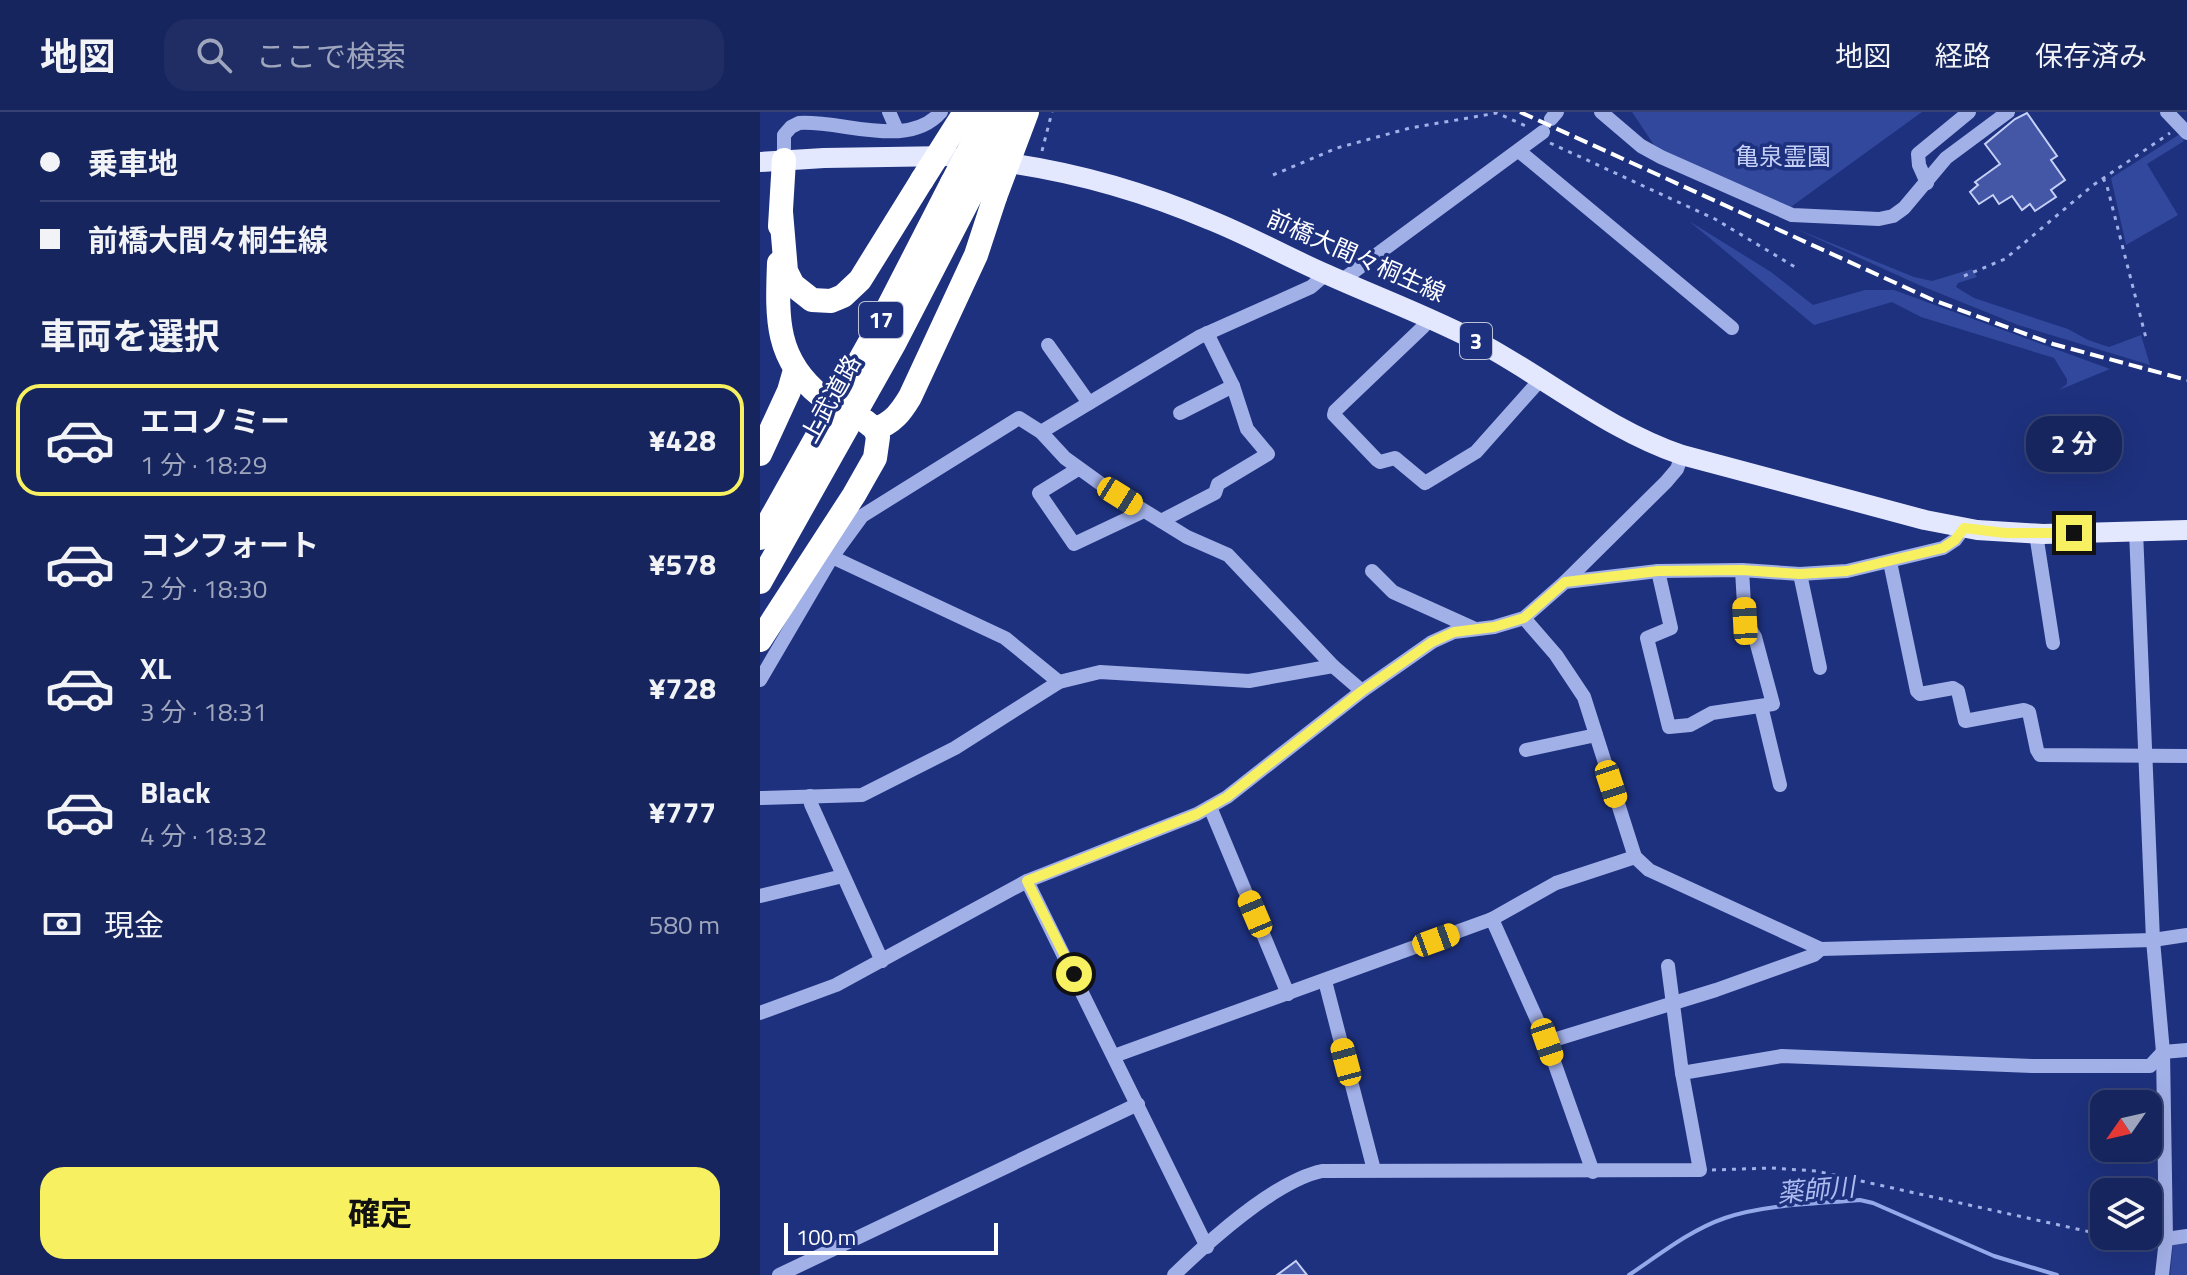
<!DOCTYPE html>
<html lang="ja">
<head>
<meta charset="utf-8">
<style>
  body { margin:0; font-family:"Titillium Web","Noto Sans JP",sans-serif; background:#1f2d64; color:#f1f3f6; height:100vh; display:flex; flex-direction:column; font-size:30px; white-space:nowrap }
  * { box-sizing:border-box; margin:0 }
  p { font-size:26px; color:#9ea5bc }
  .icon { flex:none; width:44px; height:44px; fill:none; stroke:currentColor; stroke-width:2; stroke-linecap:round; stroke-linejoin:round }
  .map { position:relative; flex:1; overflow:hidden }
  .details { display:flex; flex-direction:column; background:#16255e; width:760px }
  .details>* { flex:none }
  .guide { display:grid; align-content:center; height:176px; padding:0 40px; background:#16255e }
  .needle { width:52px; rotate:236deg }
  .fabs { position:absolute; left:1330px; top:978px; display:grid; gap:16px }
  .fabs a { display:grid; place-items:center; width:72px; height:72px; border-radius:16px; background:#16255e; box-shadow:0 8px 32px #0002,0 0 0 2px #354273; font-size:40px }
  .scale { position:absolute; left:24px; bottom:20px; width:214px; box-sizing:border-box; padding-left:8px; border:4px solid #fff; border-top:0; font-size:22px; line-height:28px; white-space:nowrap; color:#fff; -webkit-text-stroke:6px #1e317e; paint-order:stroke }
  .end { position:absolute; width:36px; height:36px; margin:-18px; border:10px solid #f7f061; background:#111; box-shadow:0 0 0 4px #111 }
  .from { border-radius:50% }
  .bubble { position:absolute; height:56px; border-radius:24px; background:#16255e; box-shadow:0 8px 32px #0002,0 0 0 2px #354273; font-size:26px; font-weight:700; line-height:56px; text-align:center }
  .car { position:absolute; width:24px; height:48px; margin:-24px -12px; border-radius:10px; box-shadow:0 0 6px 2px #0007; background:linear-gradient(#f5c518 24%,#345 0 40%,#f5c518 0 76%,#345 0 86%,#f5c518 0) }
  .guide b { display:flex; align-items:center; gap:28px; height:76px; font-size:30px }
  .guide b+b { border-top:2px solid #354273 }
  .guide i { width:20px; height:20px; background:#f1f3f6 }
  ul { padding:0; list-style:none }
  li { display:flex; align-items:center; gap:24px; height:112px; margin:0 16px 12px; padding:0 24px; border:4px solid transparent; border-radius:24px }
  li div { flex:1 }
  li b { display:block; font-size:30px }
  li em { font-style:normal; font-weight:700 }
  li.active { border-color:#f7f061 }
  li>.icon { width:72px; height:72px; stroke-width:1.5 }
  h2 { padding:0 40px; font-size:36px; line-height:96px }
  .pay { display:flex; align-items:center; gap:20px; height:88px; padding:0 40px; font-size:30px }
  .pay p { margin-inline-start:auto }
  .button { display:flex; gap:16px; margin-top:auto; padding:16px 40px }
  .button a { flex:1; height:92px; border-radius:24px; background:#f7f061; color:#111; font-size:32px; font-weight:700; line-height:92px; text-align:center }
  header { display:flex; align-items:center; gap:48px; box-sizing:border-box; height:112px; padding:0 40px; background:#16255e; border-bottom:2px solid #354273 }
  header strong { font-size:38px }
  nav { display:flex; gap:44px; margin-inline-start:auto; font-size:28px }
  .search { width:560px; height:72px; background:#1f2d64; display:flex; align-items:center; gap:20px; box-sizing:border-box; padding:0 28px; border-radius:24px; color:#9ea5bc; font-size:30px }
  main { display:flex; flex:1; min-height:0 }
  .map>svg:first-child { display:block }
  .green { fill:#31489d }
  .lines { fill:none; stroke-linecap:round; stroke-linejoin:round }
  .stream { stroke:#95a8e9; stroke-width:4 }
  .building { fill:#4357a6; stroke:#c6d0f6; stroke-width:2 }
  .path { stroke:#a2b0e8; stroke-width:3; stroke-dasharray:4 6; stroke-linecap:butt }
  .minor { stroke:#a2b0e8; stroke-width:14 }
  .major { stroke:#e4e8fe; stroke-width:20 }
  .highway { stroke:#fff; stroke-width:24 }
  .rail { stroke:#fff; stroke-width:4; stroke-dasharray:14 6; stroke-linecap:butt }
  .highway-bridge { stroke:#fff; stroke-width:24 }
  .route { stroke:#f7f061; stroke-width:10 }
  .labels { text-anchor:middle; stroke-width:7; stroke-linejoin:round; paint-order:stroke }
  .shield { fill:#1e317e; stroke:#bcc1d8; stroke-width:2 }
  .shield-label { font-size:22px; font-weight:bold; fill:#fff }
  .park-label { font-size:24px; fill:#c6d0f6; stroke:#1e317e }
  .street-label { font-size:24px; fill:#fff; stroke:#1e317e }
  .water-label { font-size:26px; font-style:italic; fill:#adbbf0; stroke:#1e317e }
</style>
</head>
<body>
<header>
<strong>地図</strong>
<div class="search"><svg class="icon" aria-label="search" viewBox="0 0 24 24"><circle cx="10" cy="10" r="6"/><path d="M15 15l6 6"/></svg>ここで検索</div>
<nav><a>地図</a><a>経路</a><a>保存済み</a></nav>
</header>
<main>
<section class="details">
<div class="guide">
<b><i class="from"></i>乗車地</b>
<b><i></i>前橋大間々桐生線</b>
</div>
<h2>車両を選択</h2>
<ul>
<li class="active"><svg class="icon" aria-label="car" viewBox="0 0 24 24"><path d="M5 17H2v-5l4-1 3-4h7l3 4 3 1v5h-3M9 17h6M6 11h13"/><circle cx="7" cy="17" r="2"/><circle cx="17" cy="17" r="2"/></svg><div><b>エコノミー</b><p>1 分 · 18:29</p></div><em>¥428</em></li>
<li><svg class="icon" aria-label="car" viewBox="0 0 24 24"><path d="M5 17H2v-5l4-1 3-4h7l3 4 3 1v5h-3M9 17h6M6 11h13"/><circle cx="7" cy="17" r="2"/><circle cx="17" cy="17" r="2"/></svg><div><b>コンフォート</b><p>2 分 · 18:30</p></div><em>¥578</em></li>
<li><svg class="icon" aria-label="car" viewBox="0 0 24 24"><path d="M5 17H2v-5l4-1 3-4h7l3 4 3 1v5h-3M9 17h6M6 11h13"/><circle cx="7" cy="17" r="2"/><circle cx="17" cy="17" r="2"/></svg><div><b>XL</b><p>3 分 · 18:31</p></div><em>¥728</em></li>
<li><svg class="icon" aria-label="car" viewBox="0 0 24 24"><path d="M5 17H2v-5l4-1 3-4h7l3 4 3 1v5h-3M9 17h6M6 11h13"/><circle cx="7" cy="17" r="2"/><circle cx="17" cy="17" r="2"/></svg><div><b>Black</b><p>4 分 · 18:32</p></div><em>¥777</em></li>
</ul>
<div class="pay"><svg class="icon" aria-label="cash" viewBox="0 0 24 24"><path d="M3 7h18v10H3z"/><circle cx="12" cy="12" r="2"/></svg>現金<p>580 m</p></div>
<div class="button"><a>確定</a></div>
</section>
<div class="map">
<svg width="1427" height="1163" viewBox="0 0 1427 1163">
  <rect width="100%" height="100%" fill="#1e317e"/>
  <g class="green">
    <path d="M 872,0 L 1162,0 L 1028,97 L 898,39 Z"/>
    <path d="M 1420,22 L 1424,29 L 1387,52 L 1418,103 L 1366,133 L 1351,66 Z"/>
    <path d="M 929,109 L 1011,160 L 1053,193 L 1105,178 L 1134,178 L 1350,257 L 1299,278 L 1307,272 L 1307,267 L 1294,246 L 1161,205 L 1132,190 L 1054,213 Z"/>
    <path d="M 1034,116 L 1154,165 L 1172,169 L 1212,157 L 1217,165 L 1198,171 L 1196,175 L 1214,186 L 1308,217 L 1328,228 L 1349,235 L 1381,223 L 1390,253 L 1258,213 L 1159,173 Z"/>
    <path d="M 1413,1131 L 1427,1131 L 1427,1163 L 1410,1163 Z"/>
  </g>
  <g class="lines">
    <path class="stream" d="M 869,1163 C 899,1143 930,1118 965,1106 C 1007,1092 1056,1092 1100,1088 L 1113,1091 L 1234,1144 L 1297,1163"/>
  </g>
  <g class="building">
    <path d="M 1267,1 L 1297,44 L 1291,48 L 1305,68 L 1291,78 L 1296,85 L 1275,99 L 1270,92 L 1262,98 L 1252,84 L 1239,92 L 1233,83 L 1219,92 L 1210,80 L 1218,73 L 1215,70 L 1240,52 L 1225,32 L 1255,7 Z"/>
    <path d="M 536,1149 L 547,1163 L 517,1163 Z"/>
  </g>
  <g class="lines">
    <g class="path">
      <path d="M 790,31 L 955,107 L 1035,155"/>
      <path d="M 282,39 L 292,0"/>
      <path d="M 513,63 L 577,36 L 650,16 L 737,1 L 768,15"/>
      <path d="M 1343,66 L 1347,74 L 1387,230"/>
      <path d="M 1204,164 L 1245,147 L 1332,74 L 1410,21"/>
      <path d="M 952,1058 L 1011,1056 L 1056,1059 L 1344,1123"/>
      <path d="M 1348,1124 L 1391,1129"/>
    </g>
    <g class="minor">
      <path d="M 129,0 L 137,18"/>
      <path d="M 841,0 L 881,34 L 901,45 L 1032,103 L 1119,107 L 1133,104 L 1144,96 L 1186,46 L 1248,0"/>
      <path d="M 1407,0 L 1427,21"/>
      <path d="M 791,7 L 797,0"/>
      <path d="M 759,39 L 972,216"/>
      <path d="M 24,48 L 24,23 L 31,15 L 39,11 C 83,8 148,38 181,0"/>
      <path d="M 1167,71 L 1159,53 L 1158,42 L 1209,0"/>
      <path d="M 581,169 L 783,20"/>
      <path d="M 670,205 L 663,215 L 575,299 L 574,303 L 617,348 L 620,350 L 635,346 L 665,371 L 716,340 L 781,267"/>
      <path d="M 288,233 L 329,291"/>
      <path d="M 420,301 L 473,274"/>
      <path d="M 281,320 L 439,225 L 551,175 L 566,162"/>
      <path d="M 318,357 L 279,381 L 314,432 L 384,399"/>
      <path d="M 401,409 L 455,381 L 458,372 L 508,342 L 487,317 L 473,274 L 447,221"/>
      <path d="M 1376,419 L 1393,828 L 1403,940 L 1406,1127 L 1402,1163"/>
      <path d="M 1276,422 L 1293,531"/>
      <path d="M 72,445 L 245,526 L 299,570"/>
      <path d="M 1130,450 L 1157,579 L 1160,582 L 1193,576 L 1198,579 L 1205,609 L 1264,598 L 1269,600 L 1277,638 L 1280,643 L 1427,644"/>
      <path d="M 612,459 L 633,480 L 715,517"/>
      <path d="M 898,459 L 911,516 L 887,526 L 909,615 L 930,613 L 952,601 L 1013,592 L 995,525 L 985,509 L 982,458"/>
      <path d="M 1040,462 L 1060,556"/>
      <path d="M 805,470 L 898,459 L 982,458 L 1040,462 L 1087,459 L 1183,436 L 1195,428 L 1204,416"/>
      <path d="M 764,506 L 796,543 L 824,585 L 875,745 L 889,758 L 1061,837 L 1393,828 L 1427,823"/>
      <path d="M 0,568 L 72,445 L 102,404 L 259,306 L 281,320 L 305,346 L 341,372 L 427,425 L 468,443 L 573,554 L 602,579"/>
      <path d="M 1001,594 L 1020,673"/>
      <path d="M 766,638 L 836,623"/>
      <path d="M 50,684 L 51,692 L 122,849"/>
      <path d="M 0,686 L 102,683 L 195,636 L 299,570 L 340,560 L 489,569 L 573,554"/>
      <path d="M 450,695 L 528,882"/>
      <path d="M 267,769 L 447,1135"/>
      <path d="M 0,784 L 83,764"/>
      <path d="M 732,807 L 787,930 L 833,1060"/>
      <path d="M 908,854 L 922,961"/>
      <path d="M 565,869 L 614,1058"/>
      <path d="M 0,901 L 76,873 L 267,769 L 437,702 L 467,685 L 602,579 L 672,530 L 694,520 L 734,515 L 764,506 L 805,470 L 906,370 L 917,357 L 922,343"/>
      <path d="M 787,930 L 956,878 L 1054,843 L 1061,837"/>
      <path d="M 354,944 L 732,807 L 796,771 L 875,745"/>
      <path d="M 1406,1127 L 1427,1124"/>
      <path d="M 19,1163 L 378,992"/>
      <path d="M 414,1163 C 448,1130 515,1069 562,1059 L 940,1058 L 922,961 L 1022,944 L 1272,954 L 1390,954 L 1403,940 L 1427,938"/>
    </g>
    <g class="major">
      <path d="M 234,49 C 307,58 382,79 450,108 C 490,124 527,145 566,162 C 619,186 674,206 726,234 C 791,270 851,319 922,343 L 1165,408 L 1217,418 L 1283,422 L 1427,418"/>
      <path d="M 0,50 L 64,46 L 190,44"/>
    </g>
    <g class="highway">
      <path d="M 21,100 L 26,159 L 33,173 L 52,188 L 71,189 L 83,184 L 100,168 L 162,68"/>
      <path d="M 20,114 L 24,48"/>
      <path d="M 19,151 C 17,206 15,247 61,284"/>
      <path d="M 115,317 C 133,311 141,300 150,285 L 216,143 L 235,85"/>
      <path d="M 0,342 L 29,279 L 35,258"/>
      <path d="M 0,426 L 115,221 L 192,71"/>
      <path d="M 0,470 L 135,230 L 211,83"/>
      <path d="M 0,528 L 94,383 L 115,346 L 118,325 L 115,317 L 105,309"/>
    </g>
    <path class="rail" d="M 760,0 L 1173,188 L 1293,232 L 1427,268"/>
    <g class="highway-bridge">
      <path d="M 162,68 L 205,0"/>
      <path d="M 192,71 L 229,0"/>
      <path d="M 211,83 L 251,0"/>
      <path d="M 235,85 L 267,0"/>
    </g>
  </g>
  <g class="lines">
    <path class="route" d="M 314,862 L 267,769 L 437,702 L 467,685 L 602,579 L 672,530 L 694,520 L 734,515 L 764,506 L 805,470 L 898,459 L 982,458 L 1040,462 L 1087,459 L 1183,436 L 1195,428 L 1204,416 L 1245,421 L 1314,421"/>
  </g>
  <g class="labels">
    <g class="shield">
      <rect x="99" y="190" width="44" height="36" rx="6"/>
      <rect x="700" y="211" width="32" height="36" rx="6"/>
    </g>
    <g class="shield-label">
      <text x="121" y="216">17</text>
      <text x="716" y="237">3</text>
    </g>
    <g class="park-label">
      <text x="1023" y="53">亀泉霊園</text>
    </g>
    <g class="street-label">
      <text transform="translate(596 144) rotate(24)" y="8">前橋大間々桐生線</text>
      <text transform="translate(71 287) rotate(-61)" y="8">上武道路</text>
    </g>
    <g class="water-label">
      <text transform="translate(1056 1078) rotate(-5)" y="9">薬師川</text>
    </g>
  </g>
</svg>
<div class="fabs">
<a><svg class="needle" viewBox="-14 -14 28 28"><path d="M0-13l5 13h-10z" fill="#e53935"/><path d="M0 13l5-13h-10z" fill="#9ea5bc"/></svg></a>
<a><svg class="icon" aria-label="layers" viewBox="0 0 24 24"><path d="M12 4l9 5-9 5-9-5zM3 14l9 5 9-5"/></svg></a>
</div>
<div class="scale">100 m</div>
<i class="end from" style="left:314px;top:862px"></i>
<i class="end" style="left:1314px;top:421px"></i>
<div class="bubble" style="left:1266px;top:304px;width:96px">2 分</div>
<i class="car" style="left:360px;top:384px;rotate:122deg"></i>
<i class="car" style="left:985px;top:509px;rotate:357deg"></i>
<i class="car" style="left:851px;top:672px;rotate:162deg"></i>
<i class="car" style="left:495px;top:802px;rotate:337deg"></i>
<i class="car" style="left:676px;top:828px;rotate:70deg"></i>
<i class="car" style="left:787px;top:930px;rotate:161deg"></i>
<i class="car" style="left:586px;top:950px;rotate:345deg"></i>
</div>
</main>
</body>
</html>
